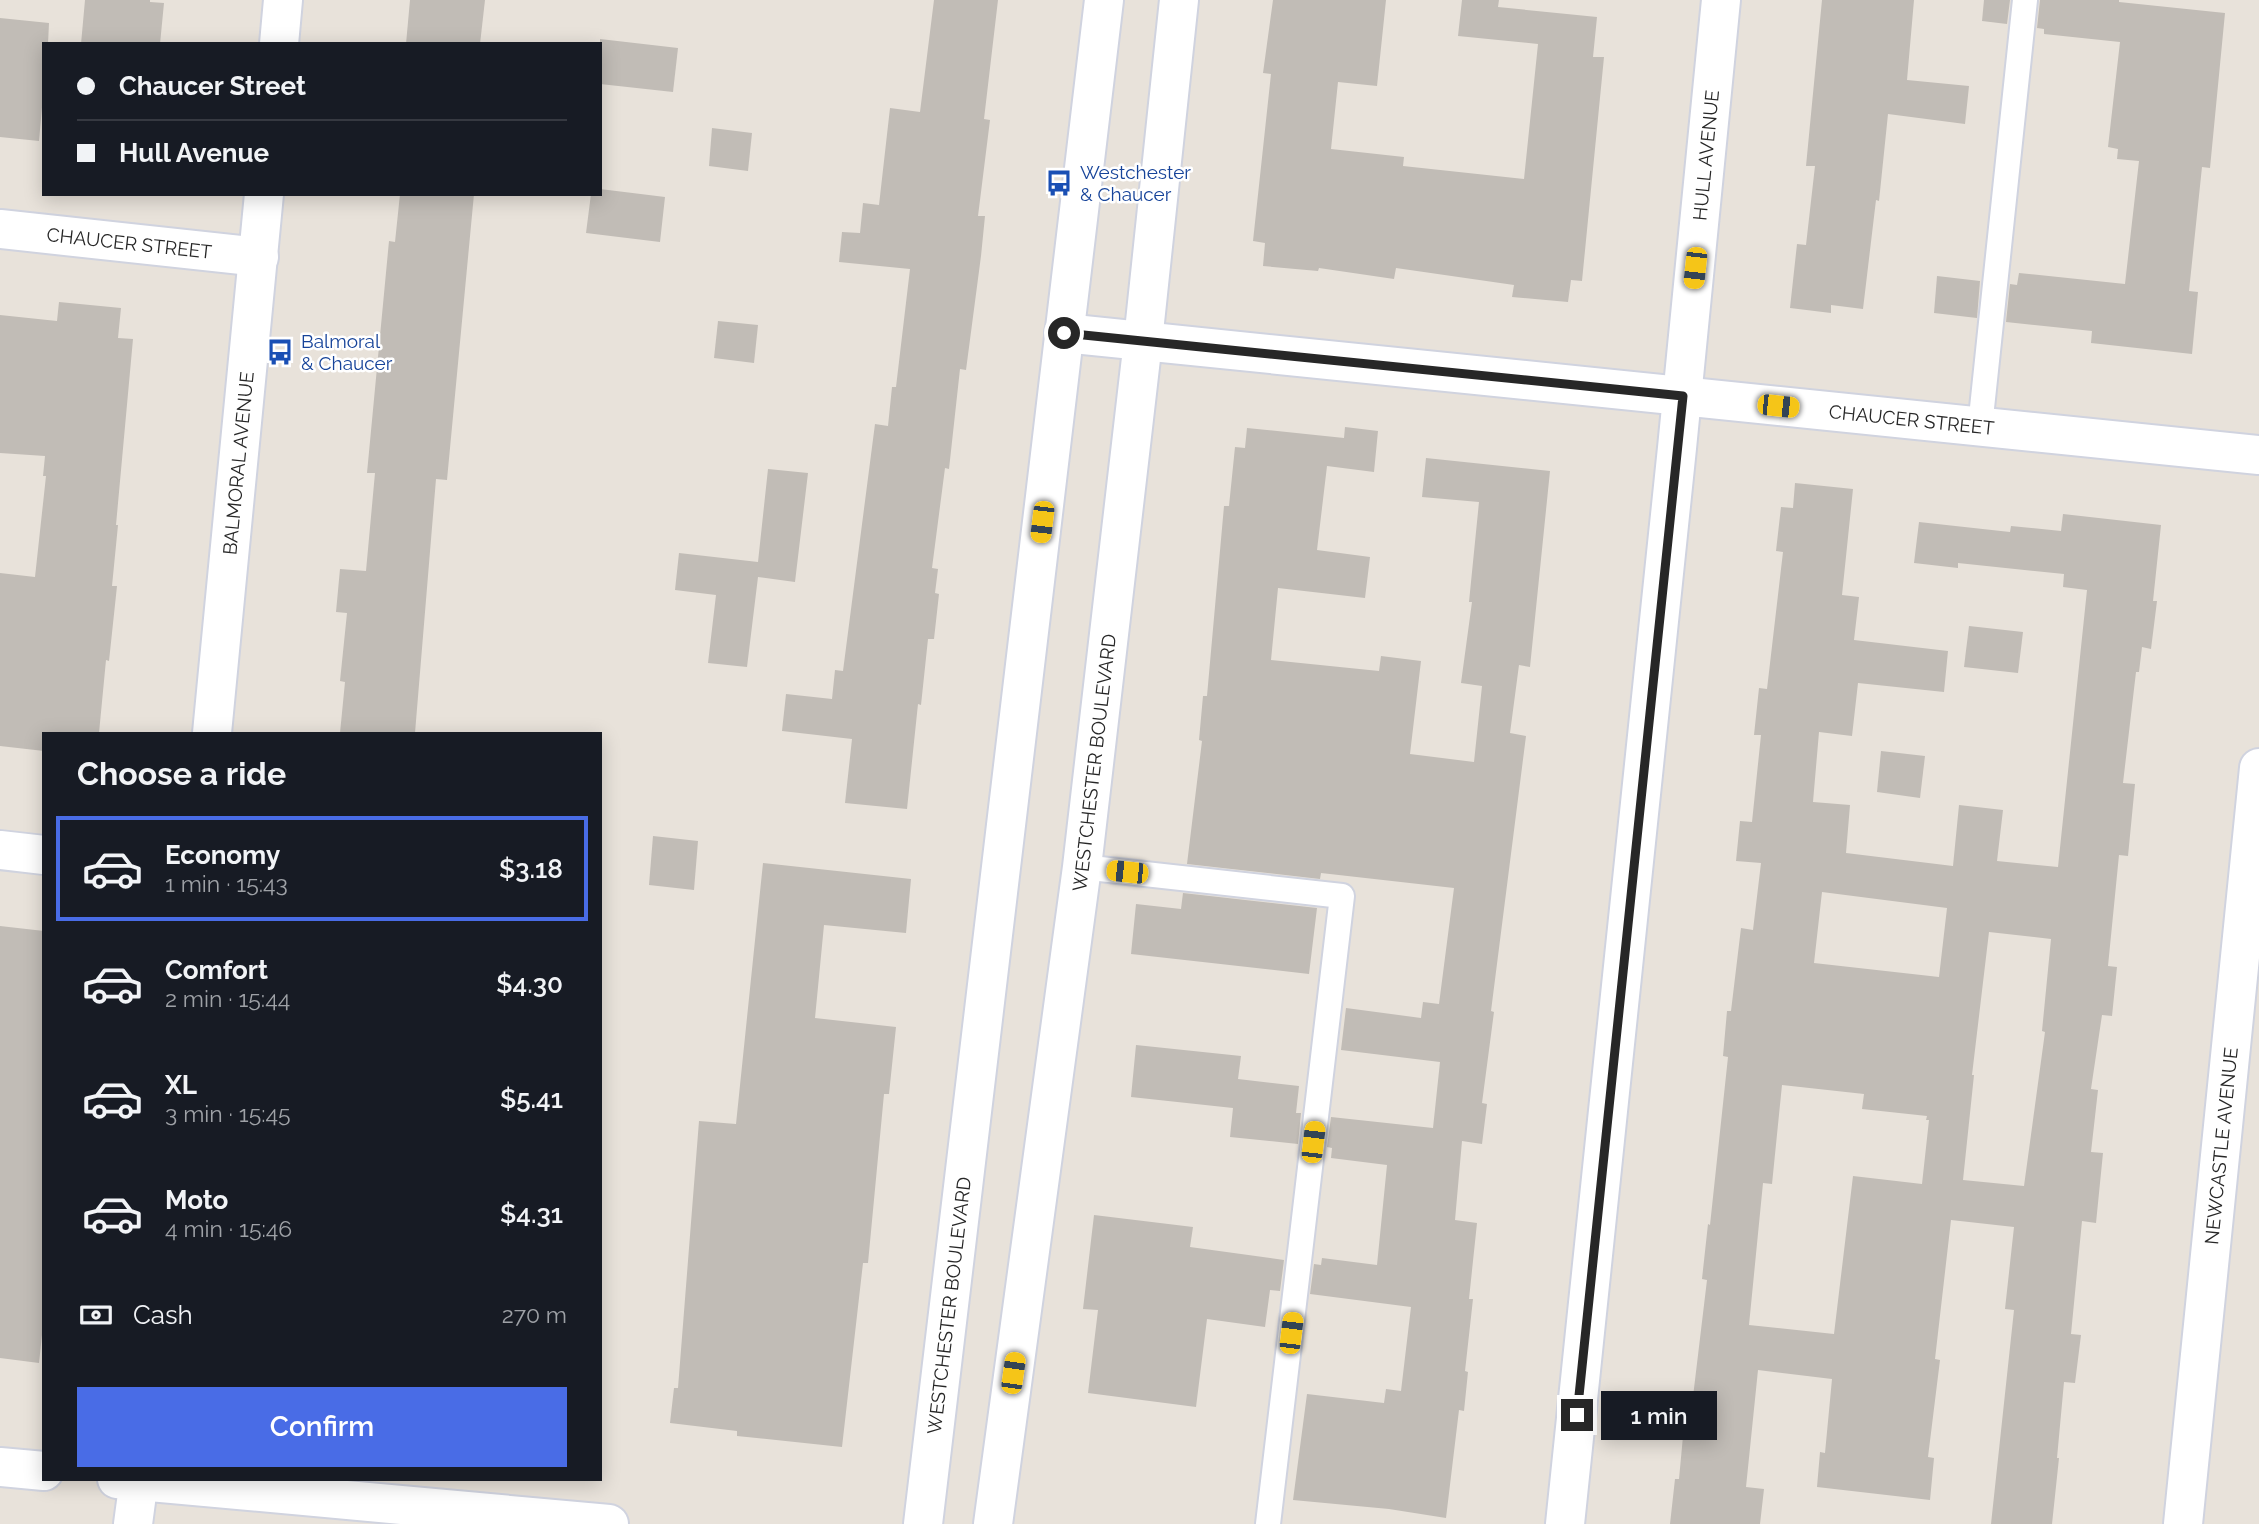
<!DOCTYPE html>
<html lang="en">
<head>
<meta charset="utf-8">
<style>
  body { margin:0; font-family:Raleway,sans-serif; background:#242831; color:#f1f3f6; height:100vh; display:flex; flex-direction:column; font-size:26px; white-space:nowrap }
  * { box-sizing:border-box; margin:0 }
  p { font-size:23px; color:#9ea1a6 }
  .icon { flex:none; width:38px; height:38px; fill:none; stroke:currentColor; stroke-width:2; stroke-linecap:round; stroke-linejoin:round }
  .map { position:relative; flex:1; overflow:hidden }
  .panel { position:absolute; left:42px; top:732px; width:560px; height:749px; display:flex; flex-direction:column; background:#171b24; border-radius:0px; box-shadow:0 4px 18px #0003 }
  .panel>* { flex:none }
  .hud { position:absolute; left:42px; top:42px; width:560px; height:154px; border-radius:0px; box-shadow:0 4px 18px #0003; display:grid; align-content:center; height:154px; padding:0 35px; background:#171b24 }
  .end { position:absolute; width:32px; height:32px; margin:-16px; border:9px solid #272727; background:#fff; box-shadow:0 0 0 4px #fff }
  .from { border-radius:50% }
  .bubble { position:absolute; height:49px; border-radius:0px; background:#171b24; box-shadow:0 4px 18px #0003; font-size:23px; font-weight:600; line-height:49px; text-align:center }
  .car { position:absolute; width:21px; height:42px; margin:-21px -10px; border-radius:9px; box-shadow:0 0 5px 2px #0007; background:linear-gradient(#f5c518 24%,#345 0 40%,#f5c518 0 76%,#345 0 86%,#f5c518 0) }
  .hud b { display:flex; align-items:center; gap:24px; height:66px; font-size:26px }
  .hud b+b { border-top:2px solid #363941 }
  .hud i { width:18px; height:18px; background:#f1f3f6 }
  ul { padding:0; list-style:none }
  li { display:flex; align-items:center; gap:21px; height:105px; margin:0 14px 10px; padding:0 21px; border:4px solid transparent; border-radius:0px }
  li div { flex:1 }
  li b { display:block; font-size:26px }
  li em { font-style:normal; font-weight:600 }
  li.selected { border-color:#496ce6 }
  li>.icon { width:63px; height:63px; stroke-width:1.5 }
  h2 { padding:0 35px; font-size:32px; line-height:84px }
  .pay { display:flex; align-items:center; gap:18px; height:77px; padding:0 35px; font-size:26px }
  .pay p { margin-inline-start:auto }
  .primary-button { display:flex; gap:14px; margin-top:auto; padding:14px 35px }
  .primary-button a { flex:1; height:80px; border-radius:0px; background:#496ce6; color:#fff; font-size:28px; font-weight:600; line-height:80px; text-align:center }
  .map>svg:first-child { display:block }
  .building { fill:#c1bcb6; fill-rule:evenodd }
  .lines { fill:none; stroke-linecap:round; stroke-linejoin:round }
  .lane-casing { stroke:#d0d3df; stroke-width:28 }
  .street-casing { stroke:#d0d3df; stroke-width:42 }
  .secondary-casing { stroke:#d0d3df; stroke-width:42 }
  .lane { stroke:#fff; stroke-width:24 }
  .street { stroke:#fff; stroke-width:38 }
  .secondary { stroke:#fff; stroke-width:38 }
  .route { stroke:#272727; stroke-width:9 }
  .labels { text-anchor:middle; stroke-width:5; stroke-linejoin:round; paint-order:stroke }
  .street-label { font-size:19px; fill:#272727; stroke:#fff }
  .transit-label { font-size:19px; fill:#164399; stroke:#fff; text-anchor:start }
</style>
</head>
<body>
<div class="map">
<svg width="2259" height="1524" viewBox="0 0 2259 1524">
  <rect width="100%" height="100%" fill="#e8e2da"/>
  <g class="building">
    <path d="M 85,0 L 150,0 L 150,2 L 164,3 L 160,44 L 81,44 Z"/>
    <path d="M 410,0 L 485,0 L 480,44 L 406,44 Z"/>
    <path d="M 934,0 L 998,0 L 984,119 L 990,120 L 978,216 L 985,216 L 981,256 L 966,370 L 960,369 L 949,469 L 945,468 L 932,568 L 938,569 L 935,593 L 939,594 L 934,639 L 928,639 L 921,705 L 918,704 L 907,809 L 845,803 L 852,739 L 782,731 L 786,694 L 832,699 L 835,670 L 843,671 L 875,424 L 888,426 L 892,387 L 896,387 L 910,269 L 839,262 L 842,232 L 860,233 L 863,203 L 879,205 L 890,108 L 920,112 Z"/>
    <path d="M 1273,0 L 1386,0 L 1377,86 L 1338,82 L 1331,149 L 1404,157 L 1403,166 L 1524,179 L 1538,44 L 1458,36 L 1462,0 L 1499,0 L 1498,7 L 1597,17 L 1593,57 L 1604,57 L 1582,281 L 1571,280 L 1568,302 L 1512,297 L 1514,285 L 1396,268 L 1394,279 L 1319,268 L 1318,271 L 1263,266 L 1265,243 L 1253,241 L 1271,74 L 1263,73 Z"/>
    <path d="M 1822,0 L 1914,0 L 1907,80 L 1969,86 L 1965,124 L 1888,114 L 1879,201 L 1876,200 L 1863,309 L 1831,305 L 1831,313 L 1790,308 L 1797,244 L 1806,245 L 1815,166 L 1806,166 Z"/>
    <path d="M 1984,0 L 2010,0 L 2007,24 L 1982,21 Z"/>
    <path d="M 2040,0 L 2119,0 L 2119,2 L 2225,13 L 2210,168 L 2202,167 L 2189,291 L 2198,292 L 2192,354 L 2091,343 L 2092,331 L 2006,322 L 2010,284 L 2017,285 L 2019,273 L 2125,284 L 2139,161 L 2117,159 L 2118,149 L 2108,147 L 2120,42 L 2044,34 L 2044,29 L 2037,28 Z"/>
    <path d="M 0,18 L 49,23 L 48,44 L 44,44 L 44,85 L 39,141 L 0,137 Z"/>
    <path d="M 600,39 L 678,48 L 673,92 L 600,84 Z"/>
    <path d="M 712,128 L 752,133 L 748,171 L 709,166 Z"/>
    <path d="M 600,189 L 665,197 L 660,242 L 586,233 L 591,194 L 600,194 Z"/>
    <path d="M 400,194 L 474,194 L 447,480 L 436,479 L 415,733 L 340,733 L 345,682 L 340,681 L 347,613 L 336,612 L 340,569 L 366,571 L 375,473 L 367,473 L 389,241 L 395,242 Z"/>
    <path d="M 1937,276 L 1980,281 L 1977,318 L 1934,313 Z"/>
    <path d="M 59,302 L 121,308 L 118,338 L 133,339 L 116,525 L 118,525 L 112,586 L 117,586 L 109,661 L 106,660 L 99,733 L 44,733 L 44,751 L 0,746 L 0,573 L 35,577 L 46,476 L 43,476 L 45,456 L 0,453 L 0,315 L 57,321 Z"/>
    <path d="M 718,321 L 758,325 L 754,363 L 714,358 Z"/>
    <path d="M 1345,427 L 1378,431 L 1374,472 L 1327,466 L 1317,550 L 1370,557 L 1365,598 L 1278,588 L 1271,660 L 1379,671 L 1381,656 L 1421,661 L 1410,754 L 1474,762 L 1482,686 L 1461,683 L 1472,602 L 1469,602 L 1479,502 L 1422,497 L 1426,458 L 1550,471 L 1530,667 L 1519,665 L 1510,733 L 1526,736 L 1491,1011 L 1494,1012 L 1482,1103 L 1487,1104 L 1482,1144 L 1462,1141 L 1455,1220 L 1477,1223 L 1469,1299 L 1473,1299 L 1465,1371 L 1468,1372 L 1464,1411 L 1459,1410 L 1446,1518 L 1389,1509 L 1293,1500 L 1307,1394 L 1384,1403 L 1386,1389 L 1401,1391 L 1411,1307 L 1310,1294 L 1314,1264 L 1321,1265 L 1322,1258 L 1377,1265 L 1387,1165 L 1331,1158 L 1332,1148 L 1327,1147 L 1331,1117 L 1433,1128 L 1440,1062 L 1341,1050 L 1346,1008 L 1421,1018 L 1423,1002 L 1439,1004 L 1454,888 L 1321,873 L 1320,879 L 1187,864 L 1202,741 L 1199,740 L 1203,696 L 1207,696 L 1224,506 L 1229,506 L 1235,447 L 1245,448 L 1247,428 L 1344,438 Z"/>
    <path d="M 768,469 L 808,473 L 795,582 L 758,577 L 747,667 L 708,663 L 716,595 L 675,590 L 679,553 L 758,562 Z"/>
    <path d="M 1795,483 L 1853,489 L 1842,595 L 1859,597 L 1854,640 L 1948,651 L 1944,692 L 1858,683 L 1852,736 L 1819,732 L 1813,802 L 1850,805 L 1846,853 L 1953,866 L 1959,805 L 2003,810 L 1997,861 L 2058,867 L 2087,590 L 2063,587 L 2064,574 L 1958,563 L 1958,568 L 1914,563 L 1919,522 L 2010,532 L 2011,526 L 2061,531 L 2063,514 L 2161,525 L 2153,601 L 2157,601 L 2151,649 L 2142,647 L 2139,672 L 2136,672 L 2123,783 L 2135,784 L 2128,856 L 2119,855 L 2108,966 L 2117,967 L 2112,1016 L 2102,1015 L 2091,1089 L 2098,1090 L 2091,1152 L 2103,1153 L 2096,1223 L 2082,1221 L 2071,1334 L 2081,1335 L 2075,1383 L 2064,1382 L 2057,1458 L 2059,1458 L 2052,1524 L 1991,1524 L 2014,1310 L 2005,1309 L 2014,1227 L 1951,1220 L 1935,1359 L 1940,1360 L 1928,1457 L 1934,1458 L 1930,1500 L 1817,1487 L 1820,1452 L 1825,1453 L 1832,1379 L 1758,1370 L 1746,1487 L 1764,1489 L 1760,1524 L 1670,1524 L 1675,1479 L 1679,1479 L 1686,1404 L 1692,1405 L 1707,1280 L 1702,1279 L 1708,1224 L 1710,1225 L 1728,1057 L 1723,1056 L 1727,1011 L 1731,1011 L 1741,928 L 1753,930 L 1761,863 L 1736,861 L 1740,821 L 1752,822 L 1761,735 L 1754,735 L 1759,688 L 1767,689 L 1783,552 L 1776,551 L 1781,507 L 1793,508 ZM 1822,892 L 1947,908 L 1939,977 L 1814,963 ZM 1989,932 L 2051,939 L 2042,1031 L 2045,1032 L 2024,1186 L 1963,1180 L 1974,1075 L 1972,1075 ZM 1782,1085 L 1864,1094 L 1862,1109 L 1927,1116 L 1926,1120 L 1929,1120 L 1922,1184 L 1853,1176 L 1834,1334 L 1749,1325 L 1763,1183 L 1772,1184 Z"/>
    <path d="M 1969,626 L 2023,632 L 2018,673 L 1964,667 Z"/>
    <path d="M 1881,751 L 1925,756 L 1920,798 L 1877,792 Z"/>
    <path d="M 653,836 L 698,841 L 694,890 L 649,885 Z"/>
    <path d="M 763,863 L 911,879 L 906,933 L 824,925 L 815,1018 L 896,1027 L 889,1094 L 884,1094 L 868,1263 L 863,1263 L 842,1447 L 737,1436 L 737,1431 L 670,1423 L 674,1388 L 678,1388 L 699,1121 L 736,1124 Z"/>
    <path d="M 1183,893 L 1317,908 L 1309,974 L 1131,954 L 1136,904 L 1181,909 Z"/>
    <path d="M 0,926 L 44,931 L 44,1316 L 39,1363 L 0,1358 Z"/>
    <path d="M 1136,1045 L 1241,1056 L 1238,1079 L 1299,1086 L 1296,1113 L 1301,1113 L 1298,1144 L 1230,1137 L 1233,1108 L 1131,1097 Z"/>
    <path d="M 1094,1215 L 1193,1227 L 1190,1247 L 1284,1260 L 1280,1291 L 1270,1290 L 1265,1327 L 1207,1319 L 1196,1407 L 1088,1393 L 1098,1310 L 1083,1309 Z"/>
  </g>
  <g class="lines">
    <g class="lane-casing">
      <g id="lane">
        <path d="M 1980,427 L 2025,0"/>
        <path d="M 1082,867 L 1342,896 L 1268,1524"/>
      </g>
    </g>
    <g class="street-casing">
      <g id="street">
        <path d="M 279,44 L 283,0"/>
        <path id="s1" d="M 0,229 L 259,257"/>
        <path id="s2" d="M 1064,333 L 2259,455"/>
        <path id="s3" d="M 212,733 L 264,194"/>
        <path d="M 0,850 L 44,855"/>
        <path d="M 0,1467 L 44,1471"/>
        <path d="M 117,1479 L 609,1524"/>
        <path d="M 133,1524 L 139,1479"/>
        <path id="s4" d="M 1565,1524 L 1677,448 L 1721,0"/>
        <path id="s5" d="M 2183,1524 L 2259,768"/>
      </g>
    </g>
    <g class="secondary-casing">
      <g id="secondary">
        <path id="s6" d="M 923,1524 L 1104,0"/>
        <path id="s7" d="M 993,1524 L 1082,867 L 1143,341 L 1179,0"/>
      </g>
    </g>
    <use href="#lane" class="lane"/>
    <use href="#street" class="street"/>
    <use href="#secondary" class="secondary"/>
  </g>
  <g class="lines">
    <path class="route" d="M 1064,333 L 1683,396 L 1577,1415"/>
  </g>
  <defs>
    <g id="bus-bare" transform="scale(2.1)"><path d="M-5-6H5V4H4V6H2V4H-2V6H-4V4H-5ZM-3.5-4V0h7V-4ZM-3.5 1.2v1.5H-2V1.2ZM2 1.2v1.5H3.5V1.2Z" fill="#1a4fb4" stroke="#fff" stroke-width="2.5" paint-order="stroke"/></g>
  </defs>
  <g fill-rule="evenodd">
    <use href="#bus-bare" x="1059" y="183"/>
    <use href="#bus-bare" x="280" y="352"/>
  </g>
  <g class="labels">
    <g class="street-label">
      <text dy="7" stroke="none"><textPath href="#s4" startOffset="1376">HULL AVENUE</textPath></text>
      <text dy="7" stroke="none"><textPath href="#s1" startOffset="130">CHAUCER STREET</textPath></text>
      <text dy="7" stroke="none"><textPath href="#s2" startOffset="852">CHAUCER STREET</textPath></text>
      <text dy="7" stroke="none"><textPath href="#s3" startOffset="271">BALMORAL AVENUE</textPath></text>
      <text dy="7" stroke="none"><textPath href="#s7" startOffset="768">WESTCHESTER BOULEVARD</textPath></text>
      <text dy="7" stroke="none"><textPath href="#s5" startOffset="380">NEWCASTLE AVENUE</textPath></text>
      <text dy="7" stroke="none"><textPath href="#s6" startOffset="220">WESTCHESTER BOULEVARD</textPath></text>
    </g>
    <g class="transit-label">
      <text x="1080" y="179">Westchester<tspan x="1080" dy="22">&amp; Chaucer</tspan></text>
      <text x="301" y="348">Balmoral<tspan x="301" dy="22">&amp; Chaucer</tspan></text>
    </g>
  </g>
</svg>
<i class="end from" style="left:1064px;top:333px"></i>
<i class="end" style="left:1577px;top:1415px"></i>
<div class="bubble" style="left:1601px;top:1391px;width:116px">1 min</div>
<i class="car" style="left:1695px;top:268px;rotate:186deg"></i>
<i class="car" style="left:1778px;top:406px;rotate:96deg"></i>
<i class="car" style="left:1042px;top:522px;rotate:187deg"></i>
<i class="car" style="left:1127px;top:872px;rotate:276deg"></i>
<i class="car" style="left:1313px;top:1142px;rotate:7deg"></i>
<i class="car" style="left:1291px;top:1333px;rotate:7deg"></i>
<i class="car" style="left:1013px;top:1373px;rotate:8deg"></i>
<div class="hud">
<b><i class="from"></i>Chaucer Street</b>
<b><i></i>Hull Avenue</b>
</div>
<section class="panel">
<h2>Choose a ride</h2>
<ul>
<li class="selected"><svg class="icon" aria-label="car" viewBox="0 0 24 24"><path d="M5 17H2v-5l4-1 3-4h7l3 4 3 1v5h-3M9 17h6M6 11h13"/><circle cx="7" cy="17" r="2"/><circle cx="17" cy="17" r="2"/></svg><div><b>Economy</b><p>1 min · 15:43</p></div><em>$3.18</em></li>
<li><svg class="icon" aria-label="car" viewBox="0 0 24 24"><path d="M5 17H2v-5l4-1 3-4h7l3 4 3 1v5h-3M9 17h6M6 11h13"/><circle cx="7" cy="17" r="2"/><circle cx="17" cy="17" r="2"/></svg><div><b>Comfort</b><p>2 min · 15:44</p></div><em>$4.30</em></li>
<li><svg class="icon" aria-label="car" viewBox="0 0 24 24"><path d="M5 17H2v-5l4-1 3-4h7l3 4 3 1v5h-3M9 17h6M6 11h13"/><circle cx="7" cy="17" r="2"/><circle cx="17" cy="17" r="2"/></svg><div><b>XL</b><p>3 min · 15:45</p></div><em>$5.41</em></li>
<li><svg class="icon" aria-label="car" viewBox="0 0 24 24"><path d="M5 17H2v-5l4-1 3-4h7l3 4 3 1v5h-3M9 17h6M6 11h13"/><circle cx="7" cy="17" r="2"/><circle cx="17" cy="17" r="2"/></svg><div><b>Moto</b><p>4 min · 15:46</p></div><em>$4.31</em></li>
</ul>
<div class="pay"><svg class="icon" aria-label="cash" viewBox="0 0 24 24"><path d="M3 7h18v10H3z"/><circle cx="12" cy="12" r="2"/></svg>Cash<p>270 m</p></div>
<div class="primary-button"><a>Confirm</a></div>
</section>
</div>
</body>
</html>
